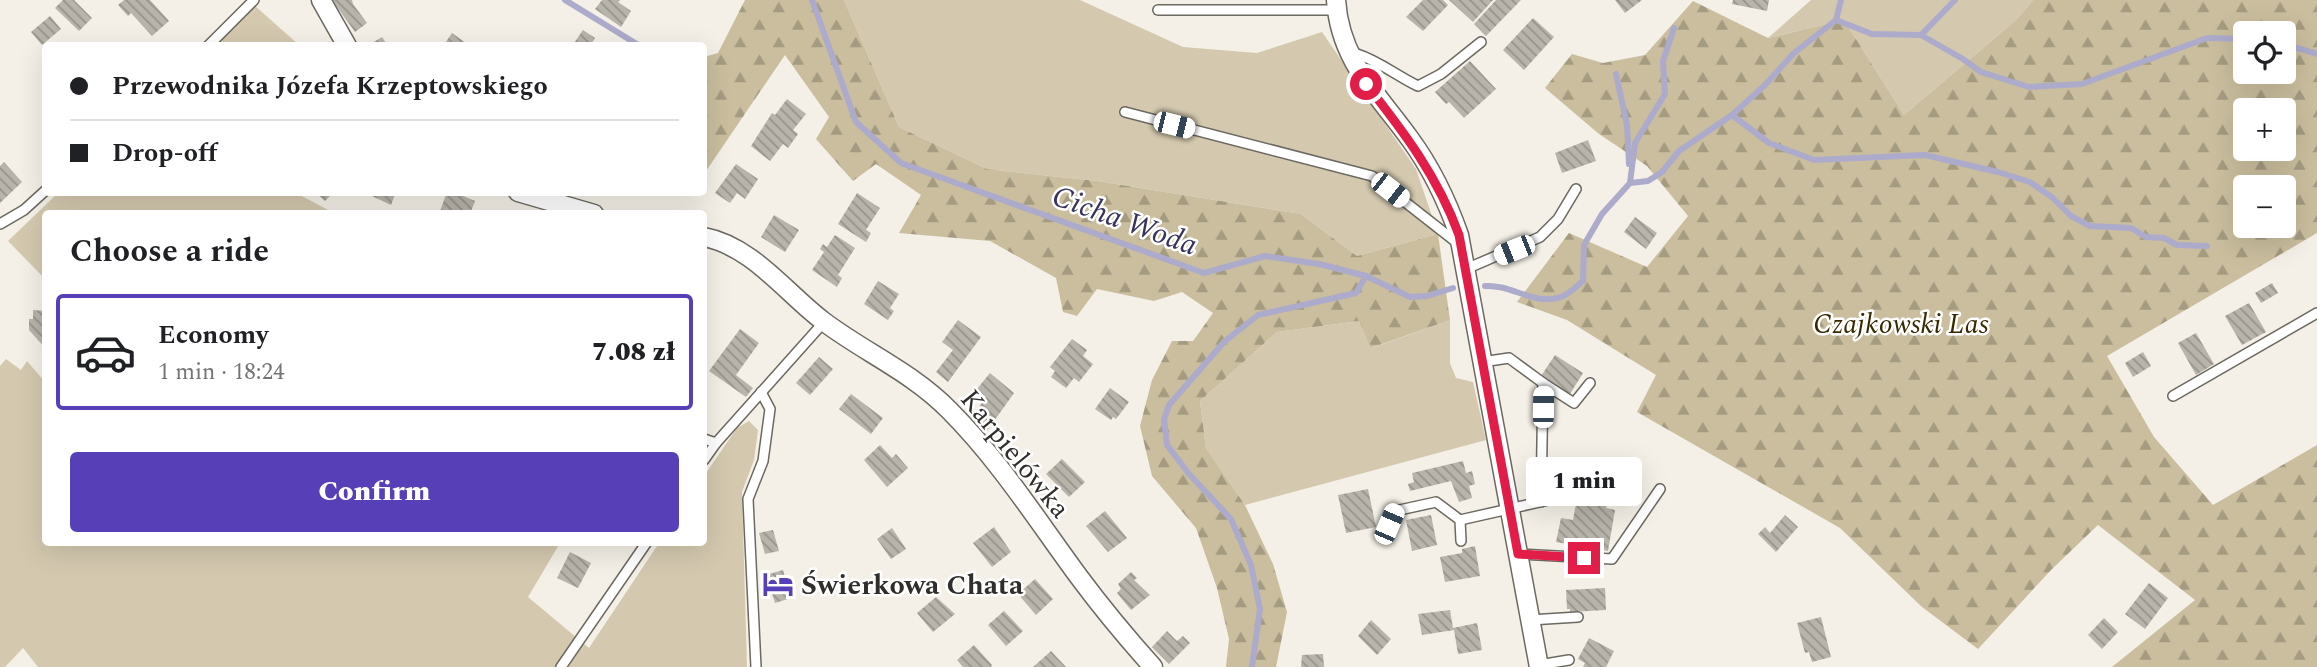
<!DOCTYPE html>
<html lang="en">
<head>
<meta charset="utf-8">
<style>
  body { margin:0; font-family:Spectral,serif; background:#f2f2f2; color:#202124; height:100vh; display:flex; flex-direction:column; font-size:26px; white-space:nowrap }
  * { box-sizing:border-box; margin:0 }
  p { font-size:23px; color:#757577 }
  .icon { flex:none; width:38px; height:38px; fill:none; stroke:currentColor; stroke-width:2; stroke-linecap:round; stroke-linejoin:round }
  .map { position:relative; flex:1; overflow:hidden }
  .sheet { position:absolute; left:42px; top:210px; width:665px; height:336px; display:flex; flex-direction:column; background:#fff; border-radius:7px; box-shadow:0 7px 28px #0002 }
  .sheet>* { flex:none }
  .hud { position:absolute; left:42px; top:42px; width:665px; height:154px; border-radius:7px; box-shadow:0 7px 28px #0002; display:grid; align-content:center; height:154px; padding:0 28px; background:#fff }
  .buttons { position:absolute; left:2233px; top:21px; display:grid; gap:14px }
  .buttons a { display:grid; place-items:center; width:63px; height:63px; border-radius:7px; background:#fff; box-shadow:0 7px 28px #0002; font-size:35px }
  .end { position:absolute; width:32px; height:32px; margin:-16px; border:9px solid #e11d48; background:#fff; box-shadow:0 0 0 4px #fff }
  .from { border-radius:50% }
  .bubble { position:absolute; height:49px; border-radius:7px; background:#fff; box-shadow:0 7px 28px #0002; font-size:23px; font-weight:800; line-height:49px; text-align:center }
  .car { position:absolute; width:21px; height:42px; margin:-21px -10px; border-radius:9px; box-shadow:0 0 5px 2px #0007; background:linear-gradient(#fff 24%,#345 0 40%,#fff 0 76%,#345 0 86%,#fff 0) }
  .hud b { display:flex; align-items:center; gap:24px; height:66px; font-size:26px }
  .hud b+b { border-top:2px solid #e0e0e0 }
  .hud i { width:18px; height:18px; background:#202124 }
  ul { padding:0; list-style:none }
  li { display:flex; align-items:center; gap:21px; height:116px; margin:0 14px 10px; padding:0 14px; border:4px solid transparent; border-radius:7px }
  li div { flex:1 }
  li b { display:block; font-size:26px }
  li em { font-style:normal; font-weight:800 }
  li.selected { border-color:#563fb7 }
  li>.icon { width:63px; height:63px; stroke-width:1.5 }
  h2 { padding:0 28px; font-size:32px; line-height:84px }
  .cta { display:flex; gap:14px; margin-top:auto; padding:14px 28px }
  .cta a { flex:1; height:80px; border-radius:7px; background:#563fb7; color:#fff; font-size:28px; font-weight:800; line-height:80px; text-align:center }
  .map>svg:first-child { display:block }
  .grass { fill:#d4c9af }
  .forest { fill:url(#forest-firs); fill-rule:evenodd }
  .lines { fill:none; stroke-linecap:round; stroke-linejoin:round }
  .stream { stroke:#acabcb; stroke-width:6 }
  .building { fill:url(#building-back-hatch) }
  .service-casing { stroke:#6c6961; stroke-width:12 }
  .minor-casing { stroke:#6c6961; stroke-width:21 }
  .service { stroke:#fff; stroke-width:9 }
  .minor { stroke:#fff; stroke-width:18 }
  .route { stroke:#e11d48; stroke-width:9 }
  .labels { text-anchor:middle; stroke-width:5; stroke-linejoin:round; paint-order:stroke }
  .park-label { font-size:28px; font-style:italic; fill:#362800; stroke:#fff }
  .street-label { font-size:28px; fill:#302e2b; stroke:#fff }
  .poi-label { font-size:28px; font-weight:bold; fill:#302e2b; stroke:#fff; text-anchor:start }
  .water-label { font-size:30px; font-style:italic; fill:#37335f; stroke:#fff }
</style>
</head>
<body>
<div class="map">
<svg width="2317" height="667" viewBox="0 0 2317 667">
  <defs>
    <pattern id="forest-firs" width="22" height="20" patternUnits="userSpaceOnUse" patternTransform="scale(1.75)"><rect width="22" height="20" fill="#cabe9e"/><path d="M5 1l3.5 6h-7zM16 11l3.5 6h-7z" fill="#a49b81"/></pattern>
    <pattern id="building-back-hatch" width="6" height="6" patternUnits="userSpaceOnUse" patternTransform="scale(1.75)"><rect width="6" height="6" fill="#b8b4ab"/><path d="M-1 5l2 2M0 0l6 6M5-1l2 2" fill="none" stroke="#96938b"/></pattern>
  </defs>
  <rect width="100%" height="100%" fill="#f4f0e7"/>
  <g class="grass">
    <path d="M 844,0 L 1080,0 L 1183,47 L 1257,53 L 1322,32 L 1416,169 L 1438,234 L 1357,256 L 1301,214 L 1097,181 L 987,169 L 899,127 Z"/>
    <path d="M 1811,0 L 2033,0 L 2016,20 L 1904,115 L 1844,20 L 1768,38 Z"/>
    <path d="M 253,4 L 299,45 L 298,46 L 211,46 Z"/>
    <path d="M 58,193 L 296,193 L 334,213 L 46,214 L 45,279 L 8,241 Z"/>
    <path d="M 1450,320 L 1450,363 L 1456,378 L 1473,382 L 1486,440 L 1245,505 L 1206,448 L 1200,401 L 1277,332 L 1359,321 L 1372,348 Z"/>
    <path d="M 6,359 L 21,370 L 27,361 L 45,382 L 46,542 L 560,543 L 528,597 L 589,648 L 659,543 L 704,542 L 704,476 L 737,428 L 749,421 L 758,430 L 754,460 L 742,492 L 747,667 L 38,667 L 23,648 L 5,667 L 0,667 L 0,366 Z"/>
  </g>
  <g class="forest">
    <path d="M 745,0 L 844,0 L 899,127 L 987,169 L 1097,181 L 1301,214 L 1357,256 L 1438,234 L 1450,320 L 1371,348 L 1359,321 L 1277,332 L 1200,401 L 1206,448 L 1245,505 L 1273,564 L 1287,612 L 1276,667 L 1226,667 L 1229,639 L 1217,588 L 1196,528 L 1152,476 L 1140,426 L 1152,380 L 1172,341 L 1193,341 L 1213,313 L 1182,292 L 1154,301 L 1097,289 L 1077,316 L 1063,312 L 1056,278 L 990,241 L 899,233 L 921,195 L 876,164 L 853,181 L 816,139 L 829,117 L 785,55 L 704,174 L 704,57 L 718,53 Z"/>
    <path d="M 2033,0 L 2317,0 L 2317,233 L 2107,356 L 2154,437 L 2213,505 L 2317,445 L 2317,667 L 2112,667 L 2195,600 L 2098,525 L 2051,570 L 1978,649 L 1922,607 L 1840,528 L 1637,412 L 1656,375 L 1567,320 L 1517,302 L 1569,233 L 1647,267 L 1688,216 L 1647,166 L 1599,134 L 1545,88 L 1572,54 L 1603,63 L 1645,55 L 1693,1 L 1768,38 L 1844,20 L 1904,115 L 2016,20 ZM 2245,33 L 2284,33 L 2284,72 L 2245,72 ZM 2284,110 L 2284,149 L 2245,149 L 2245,110 ZM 2245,187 L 2284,187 L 2284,226 L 2245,226 Z"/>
  </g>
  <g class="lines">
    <g class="stream">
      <path d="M 565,0 L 640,46"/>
      <path d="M 812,0 L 856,122 L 901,163 L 1204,273 L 1265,256 L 1319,264 L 1366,276 L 1356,293 L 1258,315 L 1224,342 L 1169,405 L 1164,419 L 1167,445 L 1189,474 L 1231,519 L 1251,565 L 1260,609 L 1252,667"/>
      <path d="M 1836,20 L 1841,0"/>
      <path d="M 1921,35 L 1963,59 L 1981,72 L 2029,87 L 2082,84 L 2207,38 L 2245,39"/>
      <path d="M 2284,44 L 2317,54"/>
      <path d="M 1616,74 L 1627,125 L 1629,164"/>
      <path d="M 1732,115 L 1769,143 L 1814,160 L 1925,155 L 1998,172 L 2030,182 L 2053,198 L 2071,216 L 2090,226 L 2131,228 L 2146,237 L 2164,238 L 2177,245 L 2207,246"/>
      <path d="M 1630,183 L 1635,143 L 1665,94 L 1663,61 L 1674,28"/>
      <path d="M 1366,276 L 1410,297 L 1427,296 L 1453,288"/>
      <path d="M 1485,286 C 1511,284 1534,306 1561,297 C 1568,295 1577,286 1583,281 L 1584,245 L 1602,214 L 1630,183 L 1648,181 L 1662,172 L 1679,151 L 1732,115 L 1765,85 L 1794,53 L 1836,20 L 1872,34 L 1921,35 L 1955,0"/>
    </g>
  </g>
  <g class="building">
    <path d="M 63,0 L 74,0 L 92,18 L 79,31 L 55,8 Z"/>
    <path d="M 124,0 L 150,0 L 169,21 L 152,36 L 131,13 L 128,16 L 118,5 Z"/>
    <path d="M 332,0 L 352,0 L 353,4 L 367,23 L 355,32 Z"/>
    <path d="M 602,0 L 620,0 L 618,2 L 631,11 L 621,27 L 595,9 Z"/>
    <path d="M 1423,0 L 1443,0 L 1448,5 L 1423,31 L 1406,17 Z"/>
    <path d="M 1449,0 L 1493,0 L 1473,22 Z"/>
    <path d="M 1496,0 L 1521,0 L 1486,36 L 1474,24 Z"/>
    <path d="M 1615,0 L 1642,0 L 1625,13 Z"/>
    <path d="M 1733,0 L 1769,0 L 1767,11 L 1732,4 Z"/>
    <path d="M 50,16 L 61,29 L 42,45 L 31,32 Z"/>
    <path d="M 1533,18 L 1554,37 L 1524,70 L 1503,50 Z"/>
    <path d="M 583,30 L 595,38 L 590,46 L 572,46 Z"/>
    <path d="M 452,33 L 470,46 L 443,46 Z"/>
    <path d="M 382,37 L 388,46 L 367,46 Z"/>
    <path d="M 1470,61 L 1496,89 L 1464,118 L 1449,102 L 1446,104 L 1435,92 Z"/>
    <path d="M 787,99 L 806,114 L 793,130 L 798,134 L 788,148 L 783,144 L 770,161 L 751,146 L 772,113 L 775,115 Z"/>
    <path d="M 1588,140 L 1596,161 L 1562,173 L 1555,153 Z"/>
    <path d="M 4,162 L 22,182 L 0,203 L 0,166 Z"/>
    <path d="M 736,164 L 758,179 L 745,199 L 737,193 L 730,203 L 715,193 Z"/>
    <path d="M 315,192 L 334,192 L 325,201 Z"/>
    <path d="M 374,192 L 396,192 L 391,205 L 372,196 Z"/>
    <path d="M 447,192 L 454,192 L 475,201 L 470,214 L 439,214 Z"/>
    <path d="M 857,193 L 880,208 L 866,230 L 871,233 L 866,242 L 838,224 Z"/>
    <path d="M 774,215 L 799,230 L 785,252 L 761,237 Z"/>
    <path d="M 1635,217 L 1657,233 L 1646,249 L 1624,232 Z"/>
    <path d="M 835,235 L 855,248 L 838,275 L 842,278 L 837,287 L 812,270 L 824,252 L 820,249 L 823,244 L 827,247 Z"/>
    <path d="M 878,281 L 899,294 L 890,308 L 894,311 L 888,320 L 864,304 Z"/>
    <path d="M 2272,283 L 2278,293 L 2261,303 L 2255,293 Z"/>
    <path d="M 2249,303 L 2266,332 L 2242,345 L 2225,316 Z"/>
    <path d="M 33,310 L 46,311 L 46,349 L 29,330 L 29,319 L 33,319 Z"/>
    <path d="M 958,320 L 981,337 L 948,382 L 936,372 L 953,350 L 942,342 Z"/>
    <path d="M 740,329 L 759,343 L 736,375 L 753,388 L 746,397 L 709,371 Z"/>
    <path d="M 2196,333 L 2214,364 L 2196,375 L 2178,343 Z"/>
    <path d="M 1072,339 L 1087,350 L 1083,356 L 1093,364 L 1079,382 L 1074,378 L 1066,388 L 1051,377 L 1055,371 L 1050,367 Z"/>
    <path d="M 2143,352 L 2151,366 L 2133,377 L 2125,363 Z"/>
    <path d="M 1555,355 L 1583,373 L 1570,394 L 1541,376 Z"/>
    <path d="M 819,357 L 833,369 L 810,395 L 796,383 Z"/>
    <path d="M 990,373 L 1014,393 L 987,431 L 971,418 L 986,397 L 977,389 Z"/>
    <path d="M 1110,388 L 1129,402 L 1116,419 L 1113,417 L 1111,420 L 1095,409 Z"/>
    <path d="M 851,394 L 883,418 L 871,434 L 839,409 Z"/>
    <path d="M 880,445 L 892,458 L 896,454 L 908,468 L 887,487 L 864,460 Z"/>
    <path d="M 1062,459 L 1085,482 L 1069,497 L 1046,474 Z"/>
    <path d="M 1584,460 L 1614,465 L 1606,508 L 1615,510 L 1608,551 L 1556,542 L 1561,518 L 1573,520 Z"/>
    <path d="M 1463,461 L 1466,473 L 1472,471 L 1475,484 L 1469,486 L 1472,498 L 1459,502 L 1451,481 L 1410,491 L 1408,484 L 1414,482 L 1412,473 Z"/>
    <path d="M 1368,489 L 1376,527 L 1346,533 L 1338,495 Z"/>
    <path d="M 1105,511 L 1127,538 L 1108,552 L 1086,526 Z"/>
    <path d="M 1431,515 L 1437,545 L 1412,551 L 1406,520 Z"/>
    <path d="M 1785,515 L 1798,527 L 1776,552 L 1758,534 L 1765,527 L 1770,533 Z"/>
    <path d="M 994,527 L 1011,552 L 992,567 L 973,543 Z"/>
    <path d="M 892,528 L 906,549 L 891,559 L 877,539 Z"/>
    <path d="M 773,530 L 779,551 L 765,554 L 759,533 Z"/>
    <path d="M 1475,546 L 1480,576 L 1445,582 L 1440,557 L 1462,553 L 1462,549 Z"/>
    <path d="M 570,552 L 591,563 L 578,588 L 557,578 Z"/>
    <path d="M 783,570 L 791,598 L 775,603 L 766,575 Z"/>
    <path d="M 1131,572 L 1137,578 L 1134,580 L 1150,595 L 1131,610 L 1117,593 L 1121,589 L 1118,584 Z"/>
    <path d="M 1035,579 L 1053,599 L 1036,615 L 1018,594 Z"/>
    <path d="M 2149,583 L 2168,598 L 2145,629 L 2125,614 Z"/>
    <path d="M 1605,588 L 1606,610 L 1570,612 L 1570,609 L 1567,609 L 1566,590 Z"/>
    <path d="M 936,597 L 955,614 L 933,632 L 917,613 Z"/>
    <path d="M 1450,610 L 1453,628 L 1477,623 L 1482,650 L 1458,654 L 1454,630 L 1422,635 L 1418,614 Z"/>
    <path d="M 1004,611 L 1023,631 L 1006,646 L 988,625 Z"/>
    <path d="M 1821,617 L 1831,657 L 1812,662 L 1809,652 L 1805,653 L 1797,623 Z"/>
    <path d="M 2104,618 L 2118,632 L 2102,649 L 2088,635 Z"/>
    <path d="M 1371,620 L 1391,639 L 1377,655 L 1358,636 Z"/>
    <path d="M 1167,631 L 1177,641 L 1183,636 L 1190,643 L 1169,664 L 1152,647 Z"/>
    <path d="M 1589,638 L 1614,651 L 1606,667 L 1583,667 L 1585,663 L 1578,659 Z"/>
    <path d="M 974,645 L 992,665 L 991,667 L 963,667 L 957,660 Z"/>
    <path d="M 1051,651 L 1066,667 L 1033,667 Z"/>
    <path d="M 1323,654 L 1324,667 L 1301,667 L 1302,655 Z"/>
  </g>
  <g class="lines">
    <g class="service-casing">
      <g id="service">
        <path d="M 1158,10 L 1336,10"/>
        <path d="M 208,46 L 254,0"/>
        <path d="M 1352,56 L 1357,54 C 1379,61 1397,76 1418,86 L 1441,74 L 1481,42"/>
        <path d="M 1125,112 L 1372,176 L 1460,245"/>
        <path d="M 0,224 L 24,210 L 46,190"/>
        <path d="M 1466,269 L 1540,237 L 1558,219 L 1576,189"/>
        <path d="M 1482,362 L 1509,358 L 1543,383"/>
        <path d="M 2173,396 L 2317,313"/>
        <path d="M 704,439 L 716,443"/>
        <path d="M 704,460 L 716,443 L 824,322"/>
        <path d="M 1541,502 L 1543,383 L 1574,403 L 1590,383"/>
        <path d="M 1460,520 L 1566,496"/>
        <path d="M 1383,537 L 1395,511 L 1436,502 L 1460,520 L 1461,541"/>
        <path d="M 1518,554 L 1612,559 L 1660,489"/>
        <path d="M 1530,620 L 1578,617"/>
        <path d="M 1539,665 L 1569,660"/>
        <path d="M 561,667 L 647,542"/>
        <path d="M 756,667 L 748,499 L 763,461 L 770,409 L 761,392"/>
      </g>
    </g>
    <g class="minor-casing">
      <g id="minor">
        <path d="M 321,0 L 347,46"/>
        <path d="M 1336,0 C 1340,61 1377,93 1410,139 C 1432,169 1447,201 1459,235 L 1539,667"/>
        <path d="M 518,192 L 594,214"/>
        <path d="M 704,237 C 752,246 786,293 823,321 C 864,352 913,373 949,410 C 999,460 1037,520 1079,577 C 1102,608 1127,638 1153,667"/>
      </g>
    </g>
    <use href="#service" class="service"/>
    <use href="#minor" class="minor"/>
  </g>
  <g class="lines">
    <path class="route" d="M 1366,84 C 1404,132 1438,177 1459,235 L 1518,554 L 1584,558"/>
  </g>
  <defs>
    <g id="hotel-bare" transform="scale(2.415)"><path d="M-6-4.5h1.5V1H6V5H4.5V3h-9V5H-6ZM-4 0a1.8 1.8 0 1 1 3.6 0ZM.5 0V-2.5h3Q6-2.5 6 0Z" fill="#563fb7" stroke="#fff" stroke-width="2.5" paint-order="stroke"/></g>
  </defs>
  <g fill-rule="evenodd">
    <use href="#hotel-bare" x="778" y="584"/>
  </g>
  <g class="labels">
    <g class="park-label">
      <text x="1901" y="333">Czajkowski Las</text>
    </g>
    <g class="street-label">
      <text transform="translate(1016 453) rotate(51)" y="10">Karpielówka</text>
    </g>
    <g class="poi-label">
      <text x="801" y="594">Świerkowa Chata</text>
    </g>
    <g class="water-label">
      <text transform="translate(1125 220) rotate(20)" y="10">Cicha Woda</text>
    </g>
  </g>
</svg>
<div class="buttons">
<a><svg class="icon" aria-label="locate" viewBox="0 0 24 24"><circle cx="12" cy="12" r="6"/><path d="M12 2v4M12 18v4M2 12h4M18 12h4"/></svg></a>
<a>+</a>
<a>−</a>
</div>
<i class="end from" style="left:1366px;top:84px"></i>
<i class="end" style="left:1584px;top:558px"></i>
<div class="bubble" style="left:1526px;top:457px;width:116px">1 min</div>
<i class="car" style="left:1174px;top:125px;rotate:104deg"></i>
<i class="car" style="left:1390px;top:190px;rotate:128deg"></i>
<i class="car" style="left:1514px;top:250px;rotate:248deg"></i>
<i class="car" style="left:1543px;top:407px;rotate:1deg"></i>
<i class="car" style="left:1389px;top:524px;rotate:23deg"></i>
<div class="hud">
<b><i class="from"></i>Przewodnika Józefa Krzeptowskiego</b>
<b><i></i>Drop-off</b>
</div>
<section class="sheet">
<h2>Choose a ride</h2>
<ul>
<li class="selected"><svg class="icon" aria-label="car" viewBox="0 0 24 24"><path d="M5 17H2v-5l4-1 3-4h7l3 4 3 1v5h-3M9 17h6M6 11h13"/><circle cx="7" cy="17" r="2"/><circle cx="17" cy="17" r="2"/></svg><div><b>Economy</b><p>1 min · 18:24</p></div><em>7.08 zł</em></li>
</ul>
<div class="cta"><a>Confirm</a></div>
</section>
</div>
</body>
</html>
